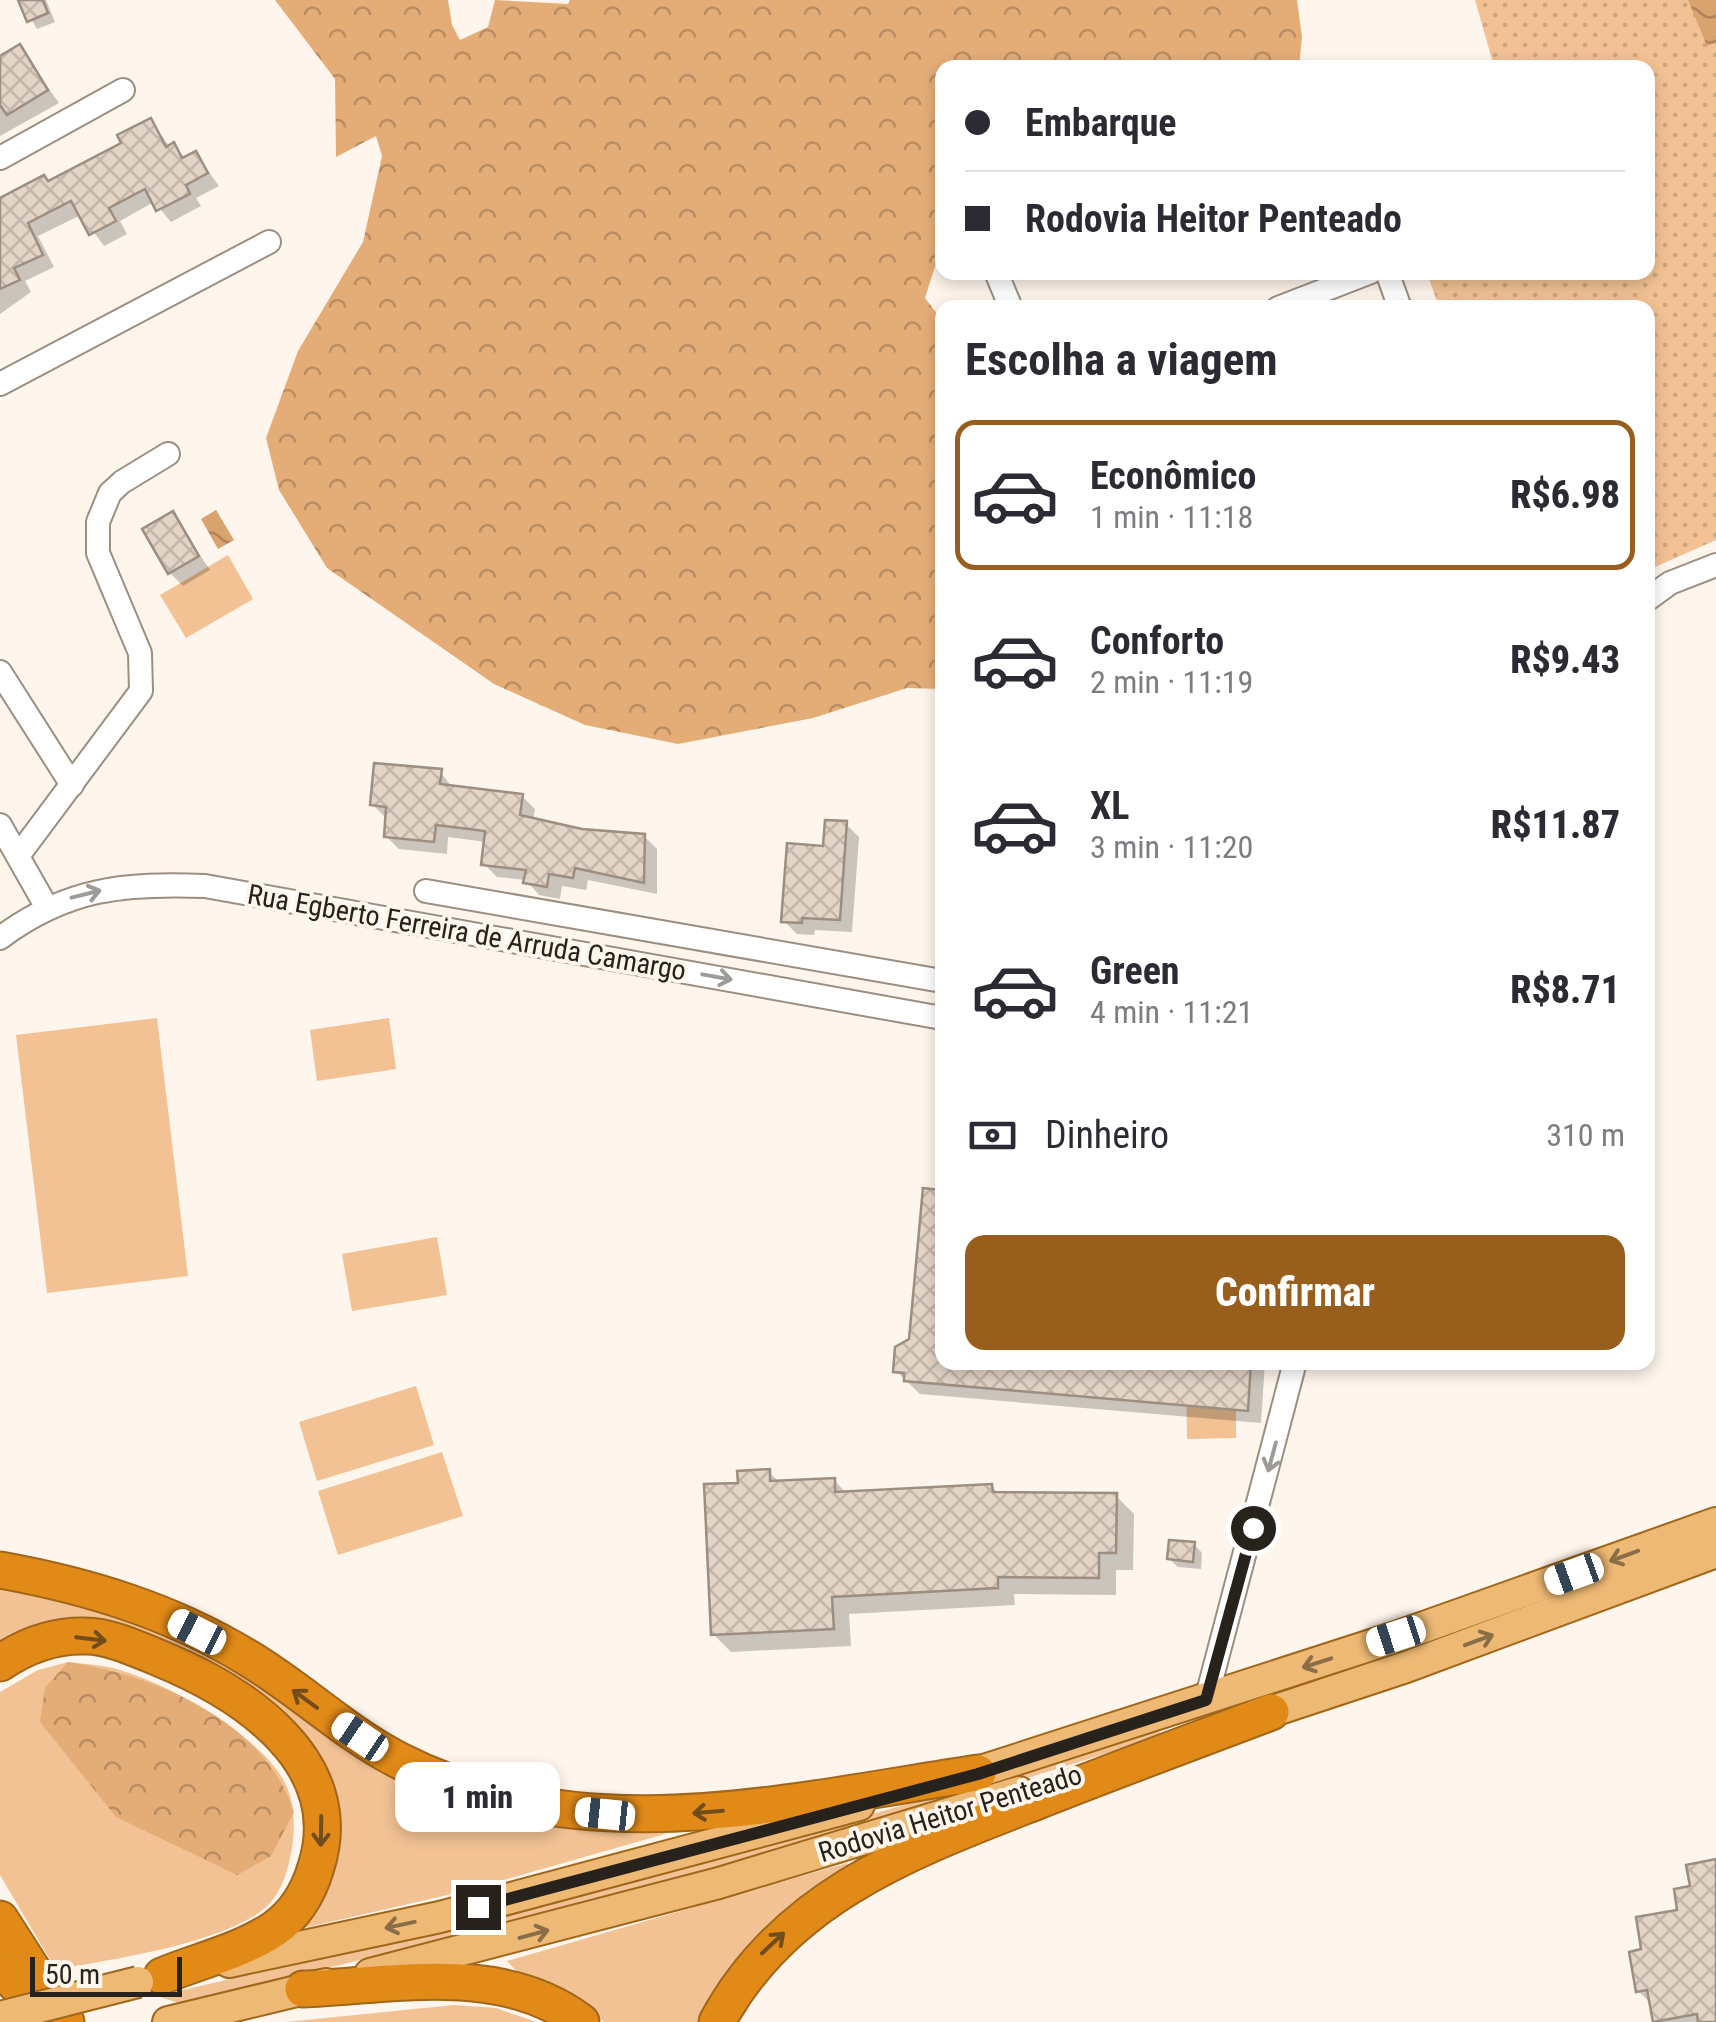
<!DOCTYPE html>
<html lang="pt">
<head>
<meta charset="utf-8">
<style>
  body { margin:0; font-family:"Roboto Condensed",sans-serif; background:#f7f7f7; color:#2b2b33; height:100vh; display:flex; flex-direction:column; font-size:38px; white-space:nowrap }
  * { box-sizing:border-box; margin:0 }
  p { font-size:32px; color:#7c7c81 }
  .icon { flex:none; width:55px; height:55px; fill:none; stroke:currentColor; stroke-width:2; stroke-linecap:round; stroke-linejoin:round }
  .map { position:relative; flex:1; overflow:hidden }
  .sheet { position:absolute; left:935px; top:300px; width:720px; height:1070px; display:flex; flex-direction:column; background:#fff; border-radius:20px; box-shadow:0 5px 15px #0003 }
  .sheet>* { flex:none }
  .top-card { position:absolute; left:935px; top:60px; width:720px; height:220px; border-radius:20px; box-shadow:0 5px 15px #0003; display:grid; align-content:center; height:220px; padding:0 30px; background:#fff }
  .scale { position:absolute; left:30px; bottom:25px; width:152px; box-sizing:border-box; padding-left:10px; border:5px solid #28221d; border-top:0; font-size:28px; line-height:35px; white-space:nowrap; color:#28221d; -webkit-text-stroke:8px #fef5ec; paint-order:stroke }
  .end { position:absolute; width:45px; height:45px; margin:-22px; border:12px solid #28221d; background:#fff; box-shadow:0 0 0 5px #fff }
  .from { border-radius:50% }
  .bubble { position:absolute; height:70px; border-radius:20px; background:#fff; box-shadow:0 5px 15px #0003; font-size:32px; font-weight:800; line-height:70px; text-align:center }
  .car { position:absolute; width:30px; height:60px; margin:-30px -15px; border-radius:12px; box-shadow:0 0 8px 2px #0007; background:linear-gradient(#fff 24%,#345 0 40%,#fff 0 76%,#345 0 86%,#fff 0) }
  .top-card b { display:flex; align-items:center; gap:35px; height:95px; font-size:38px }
  .top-card b+b { border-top:2px solid #e1e1e2 }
  .top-card i { width:25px; height:25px; background:#2b2b33 }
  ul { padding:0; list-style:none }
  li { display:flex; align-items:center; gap:30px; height:150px; margin:0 20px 15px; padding:0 10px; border:5px solid transparent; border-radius:20px }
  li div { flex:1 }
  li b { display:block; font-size:38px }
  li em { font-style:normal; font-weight:800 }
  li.current { border-color:#985e1b }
  li>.icon { width:90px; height:90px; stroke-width:1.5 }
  h2 { padding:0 30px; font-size:45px; line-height:120px }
  .pay { display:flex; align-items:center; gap:25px; height:110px; padding:0 30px; font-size:38px }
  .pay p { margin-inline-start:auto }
  .button { display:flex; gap:20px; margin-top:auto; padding:20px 30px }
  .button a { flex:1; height:115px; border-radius:20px; background:#985e1b; color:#fff; font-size:40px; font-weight:800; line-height:115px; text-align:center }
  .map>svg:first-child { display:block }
  .grass { fill:#f2c294 }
  .forest { fill:url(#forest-crowns) }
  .park { fill:url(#park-dots) }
  .water { fill:url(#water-waves) }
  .shadow { fill:#0003 }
  .building { fill:url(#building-cross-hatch); stroke:#9c8e81; stroke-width:2.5 }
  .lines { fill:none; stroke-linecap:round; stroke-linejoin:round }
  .minor-casing { stroke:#9c8e80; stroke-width:26 }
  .major-casing { stroke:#a0661a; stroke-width:34 }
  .highway-casing { stroke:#a0661a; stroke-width:39 }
  .minor { stroke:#fff; stroke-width:22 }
  .major { stroke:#edb974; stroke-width:30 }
  .highway { stroke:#e18a18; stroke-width:35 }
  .major-bridge-casing { stroke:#a0661a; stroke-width:34; stroke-linecap:butt }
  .major-bridge { stroke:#edb974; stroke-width:30 }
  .oneway { stroke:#9e9c99 }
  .oneway2 { stroke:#8a6e48 }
  .oneway3 { stroke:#724c1b }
  .route { stroke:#28221d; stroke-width:12 }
  .labels { text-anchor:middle; stroke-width:8; stroke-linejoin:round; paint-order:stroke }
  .street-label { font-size:28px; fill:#28221d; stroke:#fef5ec }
</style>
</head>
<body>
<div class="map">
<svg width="1716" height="2022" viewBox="0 0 1716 2022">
  <defs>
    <pattern id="forest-crowns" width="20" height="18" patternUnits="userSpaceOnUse" patternTransform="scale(2.5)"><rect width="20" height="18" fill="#e4ad77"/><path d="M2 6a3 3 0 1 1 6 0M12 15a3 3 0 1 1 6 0" fill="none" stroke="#b98c61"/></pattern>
    <pattern id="park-dots" width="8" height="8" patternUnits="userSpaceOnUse" patternTransform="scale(2.5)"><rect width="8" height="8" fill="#f2c294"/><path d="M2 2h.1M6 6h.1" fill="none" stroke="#d0a67f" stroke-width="1.8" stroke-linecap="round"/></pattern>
    <pattern id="water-waves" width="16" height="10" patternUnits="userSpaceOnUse" patternTransform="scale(2.5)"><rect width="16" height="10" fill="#d9a36d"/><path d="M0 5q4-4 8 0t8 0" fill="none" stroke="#b08459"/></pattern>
    <pattern id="building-cross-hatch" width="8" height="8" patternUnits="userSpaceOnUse" patternTransform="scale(2.5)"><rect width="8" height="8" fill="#e3d4c6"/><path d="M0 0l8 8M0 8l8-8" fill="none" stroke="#c3b6aa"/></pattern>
  </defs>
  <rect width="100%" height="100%" fill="#fef5ec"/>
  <g class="grass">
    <path d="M 228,555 L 253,599 L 186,638 L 160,595 Z"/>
    <path d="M 157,1018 L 188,1276 L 47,1293 L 16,1035 Z"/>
    <path d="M 389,1018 L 396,1069 L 317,1081 L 310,1030 Z"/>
    <path d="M 437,1237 L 447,1295 L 352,1311 L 342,1254 Z"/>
    <path d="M 1186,1363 L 1236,1363 L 1236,1438 L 1187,1439 Z"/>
    <path d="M 416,1386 L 434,1445 L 317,1481 L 299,1422 Z"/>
    <path d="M 442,1452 L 463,1516 L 338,1555 L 318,1491 Z"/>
    <path d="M 0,1583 L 85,1601 L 214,1652 L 373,1759 L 658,1826 L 665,1834 L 469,1890 L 291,1931 C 327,1898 328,1886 331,1838 C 332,1822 337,1800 332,1785 C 302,1682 94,1581 0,1642 Z"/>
    <path d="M 68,1662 C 85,1664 104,1665 120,1670 C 169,1684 257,1734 283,1779 C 295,1800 296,1829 291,1853 C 286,1879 278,1902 254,1916 C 202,1947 116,1958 56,1970 L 0,1875 L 0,1692 L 38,1670 Z"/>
    <path d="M 1158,1728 L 1161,1736 C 838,1840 510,1927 179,2003 L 157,1996 C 493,1918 830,1833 1158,1728 Z"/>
    <path d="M 847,1863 L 856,1870 L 705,2022 L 604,2022 L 566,1992 L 517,1972 L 507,1961 Z"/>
    <path d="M 454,2005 L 496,2008 L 536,2022 L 286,2022 Z"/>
  </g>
  <g class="forest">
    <path d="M 275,0 L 448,0 L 452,25 L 460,40 L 488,27 L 495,0 L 568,4 L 570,0 L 1297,0 L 1302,37 L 1299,67 L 942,68 L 942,244 L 925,298 L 942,320 L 942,689 L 907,688 L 813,718 L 678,744 L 585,725 L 494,684 L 327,568 L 279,490 L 266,438 L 298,351 L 363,242 L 382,156 L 376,136 L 336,157 L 335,79 Z"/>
    <path d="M 68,1662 C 155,1675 265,1721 294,1812 L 271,1856 L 237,1875 L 116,1817 L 40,1722 L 45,1688 Z"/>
  </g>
  <path class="park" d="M 1475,0 L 1716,0 L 1716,540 L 1648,570 L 1648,308 L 1439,307 L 1427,273 L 1648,272 L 1648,68 L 1482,67 L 1493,63 Z"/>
  <g class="water">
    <path d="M 1688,0 L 1716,0 L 1716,43 L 1707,46 Z"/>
    <path d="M 216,510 L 234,540 L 218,549 L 201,519 Z"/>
  </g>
  <g class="shadow">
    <path d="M 20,0 L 46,0 L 55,22 L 37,29 Z"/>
    <path d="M 19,47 L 59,103 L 0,136 L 0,59 Z"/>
    <path d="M 151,121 L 170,147 L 187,158 L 196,154 L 219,186 L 196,198 L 201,206 L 171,222 L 154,202 L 120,221 L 127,234 L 104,246 L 81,215 L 38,236 L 54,267 L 25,281 L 31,292 L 0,314 L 0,200 L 49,183 L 124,144 Z"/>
    <path d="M 172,514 L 210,570 L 183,586 L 170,573 Z"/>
    <path d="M 440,772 L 453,788 L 522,796 L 535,809 L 533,820 L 581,831 L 644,836 L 657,849 L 657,894 L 588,880 L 586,890 L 562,886 L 560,899 L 539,895 L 526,880 L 497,877 L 484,864 L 486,842 L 448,837 L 447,854 L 399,849 L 386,836 L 386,818 L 373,805 Z"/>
    <path d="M 846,824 L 859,837 L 852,932 L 815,930 L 814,935 L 797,934 L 784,921 L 825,849 Z"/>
    <path d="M 940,1192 L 942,1362 L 1265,1362 L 1261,1423 L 920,1394 L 896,1371 L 911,1340 Z"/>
    <path d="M 769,1472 L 780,1483 L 834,1480 L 847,1494 L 992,1487 L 1000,1495 L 1116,1496 L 1134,1514 L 1133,1570 L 1116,1570 L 1116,1595 L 1014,1594 L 1015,1605 L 849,1614 L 851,1646 L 731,1652 L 713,1634 L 740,1485 Z"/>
    <path d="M 1194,1544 L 1202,1553 L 1201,1569 L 1178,1567 L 1169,1559 Z"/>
    <path d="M 1716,1862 L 1716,2022 L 1657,2022 L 1653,2005 L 1638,1991 L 1644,1951 Z"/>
  </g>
  <g class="building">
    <path d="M 18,0 L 43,0 L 48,13 L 27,22 Z"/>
    <path d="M 20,44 L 48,90 L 7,115 L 0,105 L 0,56 Z"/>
    <path d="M 151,118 L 166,147 L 174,142 L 182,158 L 196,151 L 208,173 L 186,185 L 190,194 L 156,211 L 145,189 L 109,208 L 116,221 L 89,235 L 71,201 L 28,223 L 43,255 L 14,268 L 20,280 L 0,289 L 0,198 L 44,175 L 48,181 L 121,143 L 117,135 Z"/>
    <path d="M 173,511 L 199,556 L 168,574 L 142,529 Z"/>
    <path d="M 374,763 L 442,769 L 440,784 L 523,794 L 520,815 L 582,829 L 645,834 L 644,883 L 575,868 L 573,878 L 549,874 L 547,887 L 523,883 L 526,870 L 481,865 L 485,831 L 436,825 L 434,842 L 384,837 L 386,807 L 370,805 Z"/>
    <path d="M 825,820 L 847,821 L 840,920 L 802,918 L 802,923 L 781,922 L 787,843 L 823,846 Z"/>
    <path d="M 923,1188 L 941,1190 L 942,1362 L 1251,1362 L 1248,1411 L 904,1381 L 904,1373 L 893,1372 L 895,1347 L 909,1339 Z"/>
    <path d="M 770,1469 L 770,1481 L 835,1478 L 835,1492 L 992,1484 L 993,1492 L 1117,1493 L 1116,1553 L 1099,1553 L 1099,1578 L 998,1577 L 998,1588 L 832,1597 L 834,1629 L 711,1635 L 704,1484 L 738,1483 L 737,1471 Z"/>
    <path d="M 1169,1540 L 1195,1542 L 1193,1562 L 1167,1559 Z"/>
    <path d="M 1716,1859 L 1716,2022 L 1698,2022 L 1697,2014 L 1653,2022 L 1647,1990 L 1636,1992 L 1629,1952 L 1641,1949 L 1636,1917 L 1677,1910 L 1674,1889 L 1690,1886 L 1686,1865 Z"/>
  </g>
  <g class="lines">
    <g class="minor-casing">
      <g id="minor">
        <path d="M 0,158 L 123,90"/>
        <path d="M 996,272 L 1011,308"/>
        <path d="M 1387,272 L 1400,308"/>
        <path d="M 1278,308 L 1371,272"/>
        <path d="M 0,384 L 269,242"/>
        <path d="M 1648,599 L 1670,583 L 1716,565"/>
        <path d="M 0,672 L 72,785"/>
        <path d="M 0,825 L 46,906"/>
        <path d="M 18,856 L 141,691 L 140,653 L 98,553 L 98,522 L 110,493 L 122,482 L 168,454"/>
        <path d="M 426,891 L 942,981"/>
        <path d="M 0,938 C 67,888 124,883 205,886 L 942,1018"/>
        <path d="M 1206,1700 L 1295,1362"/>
      </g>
    </g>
    <g class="major-casing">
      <g id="major">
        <path d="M 1249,1719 L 1406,1667 L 1716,1552"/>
        <path d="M 956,1779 L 1396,1637 L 1716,1523"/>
        <path d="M 229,1962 L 440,1917 L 859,1805"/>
        <path d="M 370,1974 L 719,1883 L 1019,1792"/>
        <path d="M 168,2022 L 326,1984"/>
      </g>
    </g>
    <g class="highway-casing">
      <g id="highway">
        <path d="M 0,1570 C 88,1586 171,1611 248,1658 C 300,1689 344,1732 398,1760 C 581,1854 786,1802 978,1773"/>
        <path d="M 0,1663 C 25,1646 54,1635 86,1636 C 109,1636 137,1649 159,1658 C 242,1692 350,1761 316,1867 C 309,1891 296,1914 274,1929 C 242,1951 198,1961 162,1976"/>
        <path d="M 0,1919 L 66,2022"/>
        <path d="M 0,1967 L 40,2010"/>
        <path d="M 303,1989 C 395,1985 503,1962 581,2022"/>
        <path d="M 717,2022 C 784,1897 909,1851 1035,1802 C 1113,1771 1192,1742 1271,1712"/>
      </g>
    </g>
    <use href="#minor" class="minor"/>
    <use href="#major" class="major"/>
    <use href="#highway" class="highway"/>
    <g class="major-bridge-casing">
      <path id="major-bridge" d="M 0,2017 L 138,1982"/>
    </g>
    <use href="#major-bridge" class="major-bridge"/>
  </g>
  <defs><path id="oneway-shaft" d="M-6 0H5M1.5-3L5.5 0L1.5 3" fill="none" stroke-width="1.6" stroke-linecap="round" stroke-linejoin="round" transform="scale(2.5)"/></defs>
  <g class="oneway">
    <use href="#oneway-shaft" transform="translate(86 894) rotate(-14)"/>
    <use href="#oneway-shaft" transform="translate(717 977) rotate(10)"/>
    <use href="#oneway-shaft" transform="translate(1272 1457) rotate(105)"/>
  </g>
  <g class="oneway2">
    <use href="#oneway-shaft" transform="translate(1624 1556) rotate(160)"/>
    <use href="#oneway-shaft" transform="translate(1479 1640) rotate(-20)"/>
    <use href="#oneway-shaft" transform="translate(1317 1663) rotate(162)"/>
    <use href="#oneway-shaft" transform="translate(400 1925) rotate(168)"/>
    <use href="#oneway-shaft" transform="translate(534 1934) rotate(-15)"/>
  </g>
  <g class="oneway3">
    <use href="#oneway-shaft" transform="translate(91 1639) rotate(7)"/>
    <use href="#oneway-shaft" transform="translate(305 1699) rotate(-144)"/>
    <use href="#oneway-shaft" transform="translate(708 1812) rotate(175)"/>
    <use href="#oneway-shaft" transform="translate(321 1831) rotate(91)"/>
    <use href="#oneway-shaft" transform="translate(773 1943) rotate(-43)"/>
  </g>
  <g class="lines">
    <path class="route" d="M 478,1907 L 978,1774 L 1206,1700 L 1253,1528"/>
  </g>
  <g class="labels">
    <g class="street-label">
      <text transform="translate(467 932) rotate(10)" y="10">Rua Egberto Ferreira de Arruda Camargo</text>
      <text transform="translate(950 1813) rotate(-17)" y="10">Rodovia Heitor Penteado</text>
    </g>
  </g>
</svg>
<div class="scale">50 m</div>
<i class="end from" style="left:1253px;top:1528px"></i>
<i class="end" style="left:478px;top:1907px"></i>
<div class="bubble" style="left:395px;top:1762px;width:165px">1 min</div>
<i class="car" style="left:1574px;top:1574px;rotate:250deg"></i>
<i class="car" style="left:197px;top:1632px;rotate:297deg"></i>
<i class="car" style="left:1396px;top:1636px;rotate:252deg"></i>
<i class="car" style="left:360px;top:1737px;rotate:304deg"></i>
<i class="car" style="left:605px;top:1814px;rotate:276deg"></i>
<div class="top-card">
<b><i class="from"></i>Embarque</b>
<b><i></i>Rodovia Heitor Penteado</b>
</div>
<section class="sheet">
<h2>Escolha a viagem</h2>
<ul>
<li class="current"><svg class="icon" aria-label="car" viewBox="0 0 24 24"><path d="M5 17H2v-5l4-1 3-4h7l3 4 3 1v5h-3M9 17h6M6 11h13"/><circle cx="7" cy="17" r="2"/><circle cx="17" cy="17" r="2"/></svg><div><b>Econômico</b><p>1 min · 11:18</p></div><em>R$6.98</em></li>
<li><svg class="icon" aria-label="car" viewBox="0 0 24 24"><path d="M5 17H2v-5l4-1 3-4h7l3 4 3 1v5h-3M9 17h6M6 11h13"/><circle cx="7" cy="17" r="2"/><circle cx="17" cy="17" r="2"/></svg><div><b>Conforto</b><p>2 min · 11:19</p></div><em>R$9.43</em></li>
<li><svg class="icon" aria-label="car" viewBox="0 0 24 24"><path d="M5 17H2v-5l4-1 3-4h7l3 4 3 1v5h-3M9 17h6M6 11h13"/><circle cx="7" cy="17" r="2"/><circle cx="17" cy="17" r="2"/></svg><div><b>XL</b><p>3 min · 11:20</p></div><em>R$11.87</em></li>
<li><svg class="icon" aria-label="car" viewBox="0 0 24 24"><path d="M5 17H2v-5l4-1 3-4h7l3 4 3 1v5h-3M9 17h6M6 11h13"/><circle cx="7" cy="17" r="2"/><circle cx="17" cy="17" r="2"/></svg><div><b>Green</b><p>4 min · 11:21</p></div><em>R$8.71</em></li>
</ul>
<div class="pay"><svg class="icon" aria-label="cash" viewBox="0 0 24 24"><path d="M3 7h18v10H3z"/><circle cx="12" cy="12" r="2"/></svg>Dinheiro<p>310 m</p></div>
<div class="button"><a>Confirmar</a></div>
</section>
</div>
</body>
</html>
